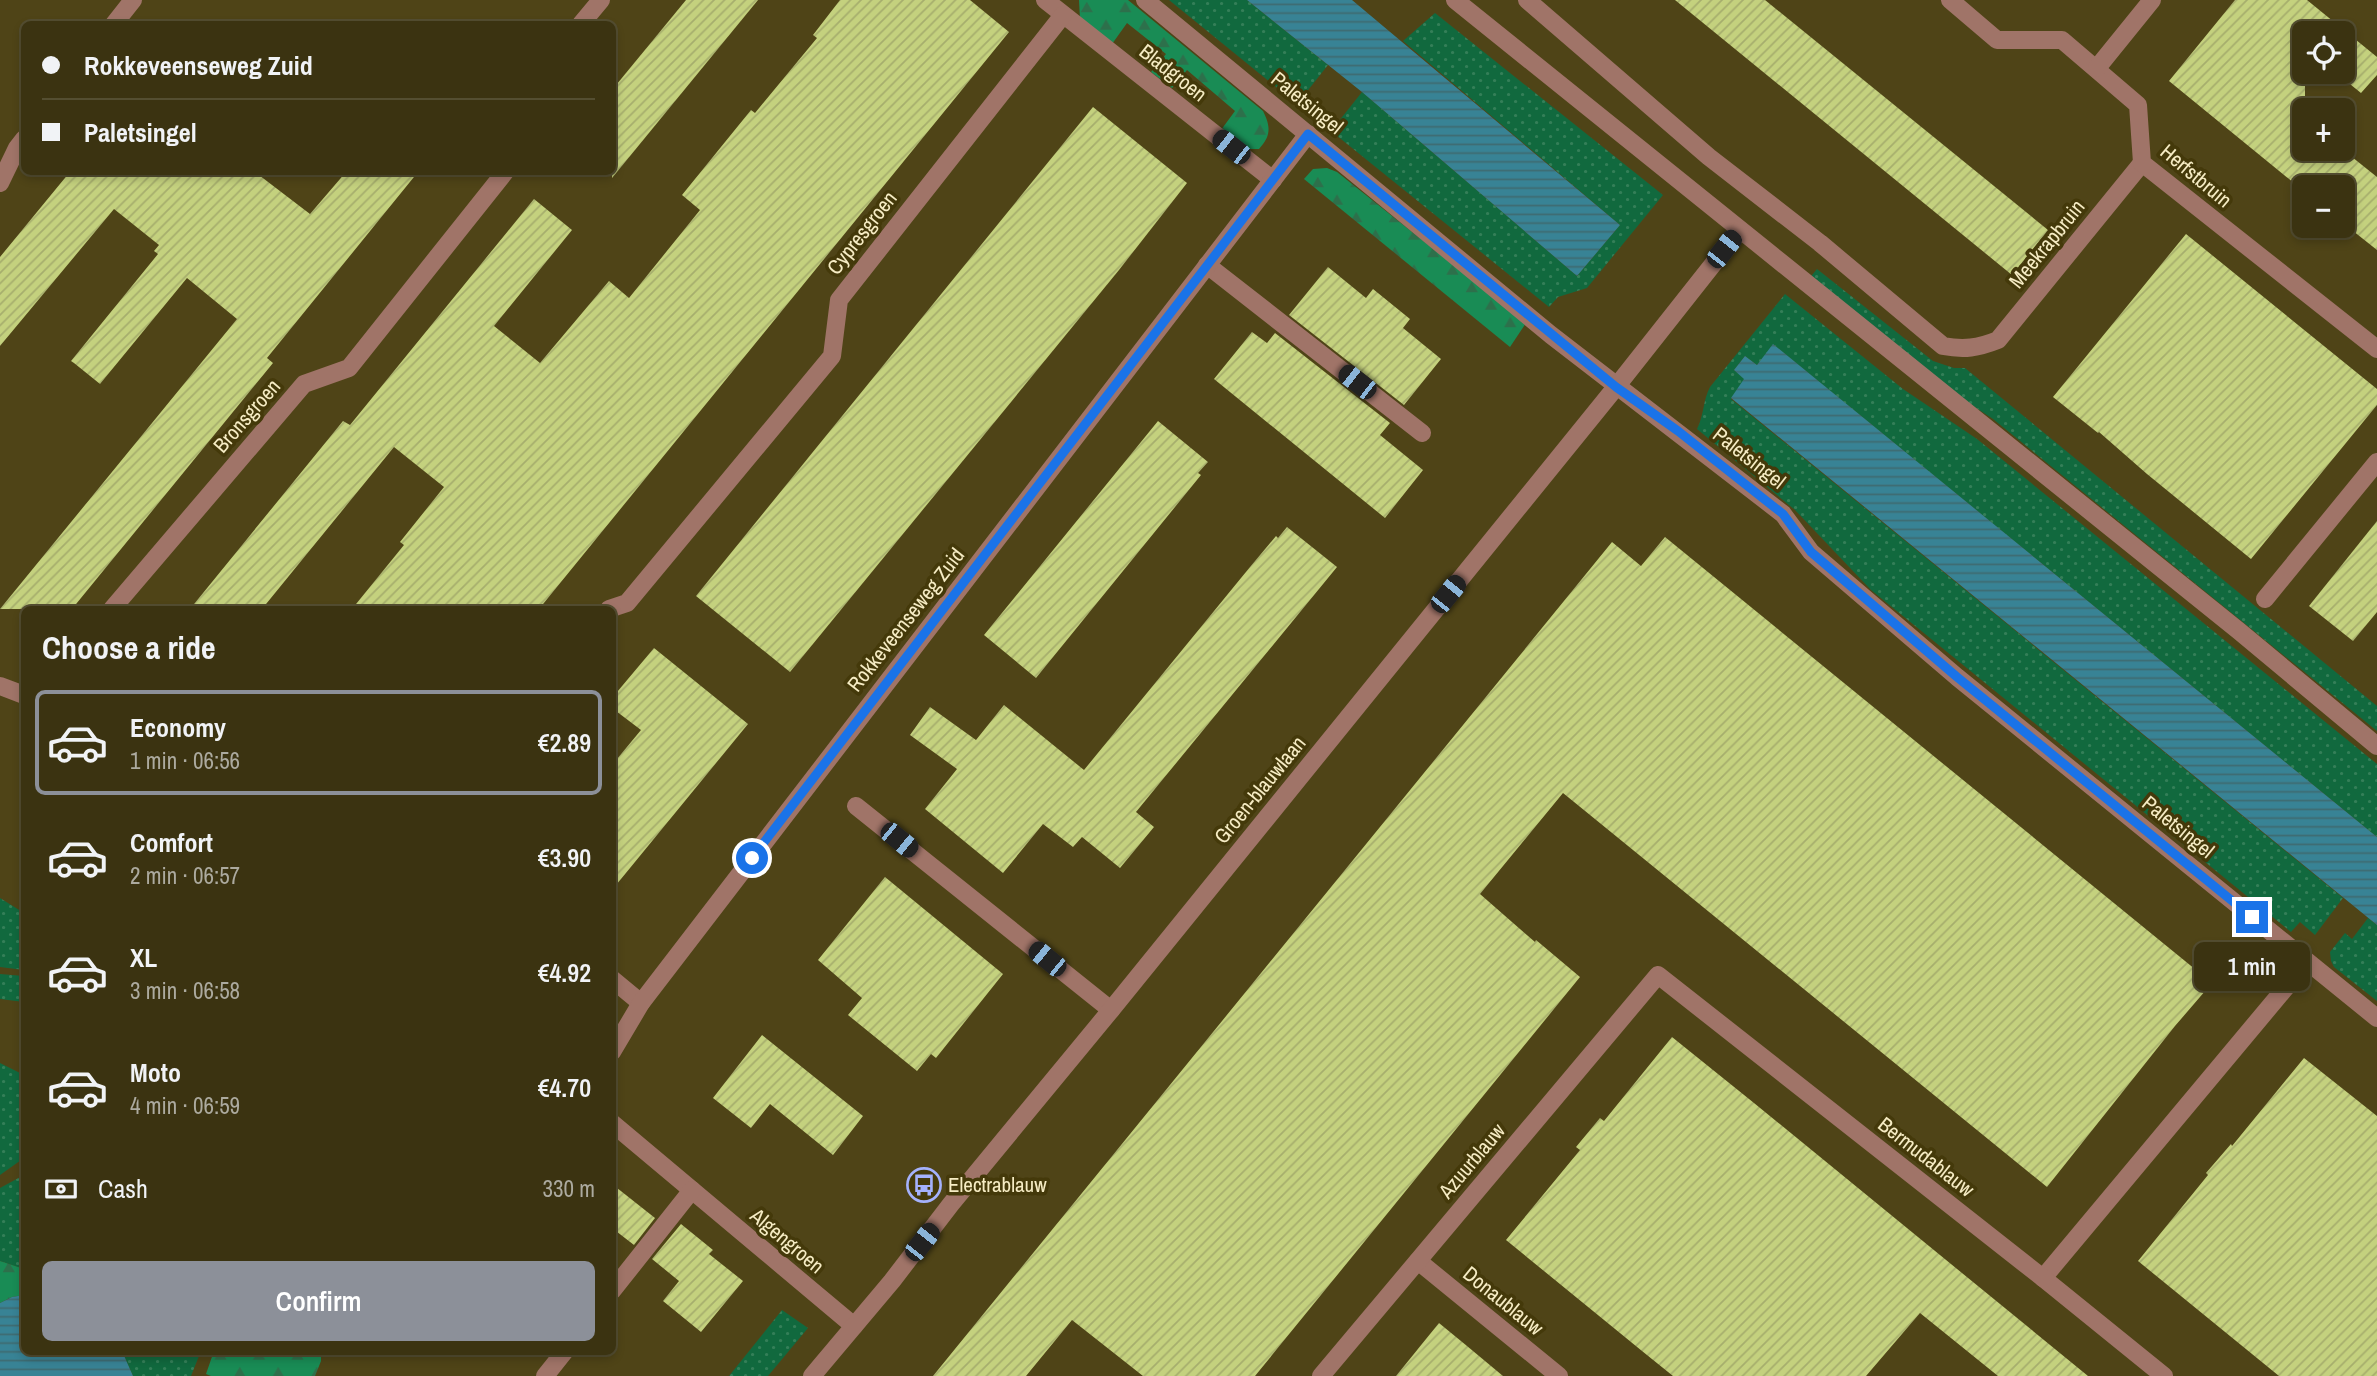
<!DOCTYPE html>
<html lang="en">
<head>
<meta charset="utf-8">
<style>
  body { margin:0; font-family:"Archivo Narrow",sans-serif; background:#463f1f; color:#f1f3f6; height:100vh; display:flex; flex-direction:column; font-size:26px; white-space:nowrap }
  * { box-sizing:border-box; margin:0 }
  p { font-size:23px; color:#acaa9f }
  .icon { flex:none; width:38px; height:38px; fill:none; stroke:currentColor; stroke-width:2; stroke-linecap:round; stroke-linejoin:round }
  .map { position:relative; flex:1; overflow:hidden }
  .drawer { position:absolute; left:21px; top:606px; width:595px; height:749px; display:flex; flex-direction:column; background:#3b3311; border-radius:10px; box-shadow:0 4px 10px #0003,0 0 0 2px #544e31 }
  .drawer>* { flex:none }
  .guide { position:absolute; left:21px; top:21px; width:595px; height:154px; border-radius:10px; box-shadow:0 4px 10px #0003,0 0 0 2px #544e31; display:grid; align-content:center; height:154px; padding:0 21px; background:#3b3311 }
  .fabs { position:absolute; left:2292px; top:21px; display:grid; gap:14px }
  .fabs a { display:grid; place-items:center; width:63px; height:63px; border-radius:10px; background:#3b3311; box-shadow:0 4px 10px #0003,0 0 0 2px #544e31; font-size:35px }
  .end { position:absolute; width:32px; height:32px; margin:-16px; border:9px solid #1a73e8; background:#fff; box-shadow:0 0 0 4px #fff }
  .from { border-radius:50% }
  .bubble { position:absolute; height:49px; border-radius:10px; background:#3b3311; box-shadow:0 4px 10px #0003,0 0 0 2px #544e31; font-size:23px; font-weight:600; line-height:49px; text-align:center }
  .car { position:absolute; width:21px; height:42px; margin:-21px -10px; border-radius:9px; box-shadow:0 0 5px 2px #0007; background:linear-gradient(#222 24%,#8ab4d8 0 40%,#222 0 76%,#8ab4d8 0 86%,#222 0) }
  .guide b { display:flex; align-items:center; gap:24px; height:66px; font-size:26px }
  .guide b+b { border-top:2px solid #544e31 }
  .guide i { width:18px; height:18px; background:#f1f3f6 }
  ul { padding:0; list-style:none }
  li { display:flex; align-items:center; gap:21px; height:105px; margin:0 14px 10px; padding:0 7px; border:4px solid transparent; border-radius:10px }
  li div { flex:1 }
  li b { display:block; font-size:26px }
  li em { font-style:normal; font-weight:600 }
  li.on { border-color:#8c9099 }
  li>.icon { width:63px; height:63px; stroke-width:1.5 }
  h2 { padding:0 21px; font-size:32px; line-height:84px }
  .pay { display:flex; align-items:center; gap:18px; height:77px; padding:0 21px; font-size:26px }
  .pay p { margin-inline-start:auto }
  .primary-button { display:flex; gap:14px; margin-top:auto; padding:14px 21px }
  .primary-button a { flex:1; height:80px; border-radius:10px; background:#8c9099; color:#fff; font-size:28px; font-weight:600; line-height:80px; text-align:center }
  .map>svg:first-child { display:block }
  .grass { fill:url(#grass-dots) }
  .forest { fill:url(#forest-firs) }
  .water { fill:url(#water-rules) }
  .building { fill:url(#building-hatch) }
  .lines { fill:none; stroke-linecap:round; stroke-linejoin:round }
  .minor { stroke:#a07468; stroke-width:18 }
  .route { stroke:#1a73e8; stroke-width:9 }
  .labels { text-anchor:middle; stroke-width:7; stroke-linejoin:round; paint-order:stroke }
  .street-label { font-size:21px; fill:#f6ecc4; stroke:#44390a }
  .poi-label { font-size:21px; fill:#f6ecc4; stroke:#44390a; text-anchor:start }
</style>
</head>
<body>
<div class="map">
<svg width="2377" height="1376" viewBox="0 0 2377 1376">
  <defs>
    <pattern id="grass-dots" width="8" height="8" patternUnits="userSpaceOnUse" patternTransform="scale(1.75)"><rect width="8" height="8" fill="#11693e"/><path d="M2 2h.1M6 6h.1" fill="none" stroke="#347f58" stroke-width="1.8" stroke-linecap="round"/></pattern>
    <pattern id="forest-firs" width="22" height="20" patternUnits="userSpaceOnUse" patternTransform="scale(1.75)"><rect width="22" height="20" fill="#198c55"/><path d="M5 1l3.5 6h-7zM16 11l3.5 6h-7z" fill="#2d704b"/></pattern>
    <pattern id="water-rules" width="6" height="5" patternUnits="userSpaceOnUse" patternTransform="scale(1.75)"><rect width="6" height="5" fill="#388395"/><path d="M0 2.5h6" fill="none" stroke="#3f6b71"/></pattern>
    <pattern id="building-hatch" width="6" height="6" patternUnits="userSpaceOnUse" patternTransform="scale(1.75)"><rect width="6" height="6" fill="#c4d17e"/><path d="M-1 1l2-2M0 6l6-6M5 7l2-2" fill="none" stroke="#a6ae6d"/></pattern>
  </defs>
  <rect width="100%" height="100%" fill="#4f4417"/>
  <g class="grass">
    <path d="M 1169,0 L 1247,0 L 1328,65 L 1297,104 Z"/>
    <path d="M 1435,13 L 1663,195 L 1587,288 L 1558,297 L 1549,307 L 1331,131 L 1362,92 L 1577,276 L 1620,225 L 1403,41 Z"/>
    <path d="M 1817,269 L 1933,361 L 1954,368 L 1965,368 L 2377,706 L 2377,731 L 1993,419 L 1920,371 L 1808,280 Z"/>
    <path d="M 1785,294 L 1903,389 L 1977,439 L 2377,764 L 2377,837 L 1774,345 L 1757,365 L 1745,356 L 1734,370 L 1745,379 L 1731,399 L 2343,898 L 2315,935 L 2300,922 L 2291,932 L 1871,590 L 1795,510 L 1697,429 C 1704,415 1703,400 1710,387 Z"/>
    <path d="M 0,898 L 24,913 L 24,970 L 0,967 Z"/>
    <path d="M 2368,918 L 2377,925 L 2377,1001 L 2334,967 L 2331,961 L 2330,952 L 2345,933 L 2352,939 Z"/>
    <path d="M 0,974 L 24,976 L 24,1002 L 0,999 Z"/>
    <path d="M 0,1063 L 24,1075 L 24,1158 L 0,1175 Z"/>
    <path d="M 24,1175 L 24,1269 L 0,1261 L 0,1188 Z"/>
    <path d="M 782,1310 L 808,1328 L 768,1376 L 729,1376 Z"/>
    <path d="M 122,1351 L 201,1351 L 191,1376 L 133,1376 Z"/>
  </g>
  <g class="forest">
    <path d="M 1079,0 L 1128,0 L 1263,111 C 1271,127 1271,136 1259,149 L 1247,149 L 1221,130 L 1235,111 L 1187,70 L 1172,88 L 1151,72 L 1166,54 L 1127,23 L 1112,44 L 1080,19 Z"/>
    <path d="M 1327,168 L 1337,172 L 1526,323 L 1510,347 L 1304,179 L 1313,169 Z"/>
    <path d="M 0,1261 L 24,1269 L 24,1295 L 12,1297 L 0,1303 Z"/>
    <path d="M 214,1351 L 321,1351 L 321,1361 L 315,1376 L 211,1376 L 206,1374 Z"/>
  </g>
  <g class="water">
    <path d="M 1247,0 L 1352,0 L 1620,225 L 1577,276 L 1362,92 Z"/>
    <path d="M 1773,344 L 2377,837 L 2377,925 L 1731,398 L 1744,379 L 1734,370 L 1745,356 L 1757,365 Z"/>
    <path d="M 24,1295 L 24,1351 L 122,1351 L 133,1376 L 0,1376 L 0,1303 L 12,1297 Z"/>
  </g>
  <g class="building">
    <path d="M 686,0 L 758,0 L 612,178 L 612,90 Z"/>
    <path d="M 840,0 L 970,0 L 1009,32 L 539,609 L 352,609 L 404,545 L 400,542 L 444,487 L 394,447 L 262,609 L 190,609 L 343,421 L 350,425 L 534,199 L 572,230 L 494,326 L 540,363 L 609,281 L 629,298 L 700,210 L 682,195 L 751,110 L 755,113 L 817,38 L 813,35 Z"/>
    <path d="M 1675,0 L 1765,0 L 2048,230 L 2012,275 Z"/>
    <path d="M 2235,0 L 2307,0 L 2377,57 L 2377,75 L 2361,93 L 2335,72 L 2343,72 L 2343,33 L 2305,33 L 2305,149 L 2342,149 L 2377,177 L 2377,250 L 2343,223 L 2343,187 L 2305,187 L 2305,192 L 2169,81 Z"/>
    <path d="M 1093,107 L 1187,183 L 1119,270 L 790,672 L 696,596 Z"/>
    <path d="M 68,172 L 255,172 L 310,214 L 346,172 L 418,172 L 267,358 L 273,363 L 72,609 L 0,609 L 237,319 L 187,278 L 100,384 L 74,363 L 71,361 L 158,254 L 154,251 L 159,245 L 114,209 L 0,346 L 0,257 L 69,173 Z"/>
    <path d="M 2186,234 L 2377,389 L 2377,405 L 2251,559 L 2147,474 L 2099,432 L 2098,433 L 2053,397 Z"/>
    <path d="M 1328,267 L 1366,298 L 1373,289 L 1410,319 L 1403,328 L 1441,359 L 1404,405 L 1289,315 Z"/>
    <path d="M 1252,332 L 1267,343 L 1275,333 L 1390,423 L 1380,435 L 1423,470 L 1385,518 L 1214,379 Z"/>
    <path d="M 1158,421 L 1208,462 L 1198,473 L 1201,475 L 1036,678 L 984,635 Z"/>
    <path d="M 2377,521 L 2377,612 L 2353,641 L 2309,606 Z"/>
    <path d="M 1287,527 L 1337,567 L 1136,812 L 1154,827 L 1120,868 L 1082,837 L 1073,847 L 1043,824 L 1003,873 L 925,809 L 957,769 L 910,735 L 930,707 L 976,740 L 1004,705 L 1084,770 L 1250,567 L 1276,536 L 1278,538 Z"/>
    <path d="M 1665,537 L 2212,983 L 2175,1026 L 2047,1187 L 1563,793 L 1480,894 L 1535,942 L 1536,940 L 1580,977 L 1255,1376 L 1143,1376 L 1072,1320 L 1026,1376 L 933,1376 L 1612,542 L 1641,566 Z"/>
    <path d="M 654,648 L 748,724 L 612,890 L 612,765 L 641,730 L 612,708 L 612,698 Z"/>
    <path d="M 885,877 L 1003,974 L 936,1058 L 931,1054 L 917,1071 L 848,1015 L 862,998 L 818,960 Z"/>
    <path d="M 762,1035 L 863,1116 L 833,1155 L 770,1104 L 751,1128 L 713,1098 Z"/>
    <path d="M 1672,1037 L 1754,1103 L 2088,1376 L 1998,1376 L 1920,1313 L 1866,1376 L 1673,1376 L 1642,1351 L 1506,1240 L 1580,1150 L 1576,1147 L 1600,1118 L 1604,1121 Z"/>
    <path d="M 2304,1058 L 2377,1116 L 2377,1376 L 2279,1376 L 2138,1261 L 2208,1175 L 2206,1173 L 2231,1144 L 2232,1146 Z"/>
    <path d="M 612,1184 L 655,1218 L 634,1245 L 612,1228 Z"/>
    <path d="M 681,1224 L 713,1250 L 709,1254 L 743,1281 L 701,1332 L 663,1301 L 679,1281 L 652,1259 Z"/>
    <path d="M 1439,1323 L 1467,1346 L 1503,1376 L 1396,1376 Z"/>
  </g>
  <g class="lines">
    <g class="minor">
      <path d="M 1045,0 L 1273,180"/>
      <path d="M 1145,0 L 1551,335 L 1783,514 L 1811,552 L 1957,677 L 2377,1018"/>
      <path d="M 1455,0 L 2239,631 L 2377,746"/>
      <path d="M 1527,0 L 1709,157 L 1820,243 L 1943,346 C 1964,350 1978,348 1998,340 L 2142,163"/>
      <path d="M 1950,0 L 1997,40 L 2062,40 L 2138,105 L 2142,163 L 2377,349"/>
      <path d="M 114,24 L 133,0"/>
      <path d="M 581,24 L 601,0"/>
      <path d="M 2097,68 L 2152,0"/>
      <path d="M 0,183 L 17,148 L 24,139"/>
      <path d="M 1207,265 L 1422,433"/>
      <path d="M 2265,599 L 2377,462"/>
      <path d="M 112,609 L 304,384 L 349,368 L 505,172"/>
      <path d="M 609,609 L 627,603 L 832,356 L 839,300 L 1063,15"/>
      <path d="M 0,686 L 24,695"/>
      <path d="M 856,806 L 1111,1010"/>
      <path d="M 612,979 L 641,1003"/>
      <path d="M 612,1052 L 641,1003 L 1308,134"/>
      <path d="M 612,1123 L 854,1326"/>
      <path d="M 1418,1261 L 1559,1376"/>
      <path d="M 2043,1278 L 2307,962"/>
      <path d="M 612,1291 L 692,1190"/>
      <path d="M 545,1376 L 565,1351"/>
      <path d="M 812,1376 L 892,1281 L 951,1204 L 1111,1010 L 1616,387 L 1740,230"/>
      <path d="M 1321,1376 L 1658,975 L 2043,1278 L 2164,1376"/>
    </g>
  </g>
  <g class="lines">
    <path class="route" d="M 752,858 L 1308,134 L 1616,387 L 1678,431 L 1783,514 L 1811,552 L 1957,677 L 2252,917"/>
  </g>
  <defs>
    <g id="bus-ring" transform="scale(1.75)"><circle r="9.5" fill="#44390a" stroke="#a4b1fc" stroke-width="1.5"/><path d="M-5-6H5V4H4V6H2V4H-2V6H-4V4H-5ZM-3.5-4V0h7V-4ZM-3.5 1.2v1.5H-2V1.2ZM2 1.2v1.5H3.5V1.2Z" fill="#a4b1fc"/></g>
  </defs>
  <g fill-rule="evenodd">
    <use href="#bus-ring" x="924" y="1185"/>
  </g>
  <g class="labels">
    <g class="street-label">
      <text transform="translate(1173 73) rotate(38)" y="7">Bladgroen</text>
      <text transform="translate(1307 103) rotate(39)" y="7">Paletsingel</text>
      <text transform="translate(2196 176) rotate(40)" y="7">Herfstbruin</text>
      <text transform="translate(862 233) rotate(-52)" y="7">Cypresgroen</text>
      <text transform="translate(2047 244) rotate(-51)" y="7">Meekrapbruin</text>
      <text transform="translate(247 416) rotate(-49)" y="7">Bronsgroen</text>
      <text transform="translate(1749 458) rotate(38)" y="7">Paletsingel</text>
      <text transform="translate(906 620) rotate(-52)" y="7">Rokkeveenseweg Zuid</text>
      <text transform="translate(1260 790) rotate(-51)" y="7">Groen-blauwlaan</text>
      <text transform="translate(2178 827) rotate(39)" y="7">Paletsingel</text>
      <text transform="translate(1926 1157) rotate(38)" y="7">Bermudablauw</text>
      <text transform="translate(1472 1161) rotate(-50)" y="7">Azuurblauw</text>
      <text transform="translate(787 1241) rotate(40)" y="7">Algengroen</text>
      <text transform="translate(1503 1301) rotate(39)" y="7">Donaublauw</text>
    </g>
    <g class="poi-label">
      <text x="948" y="1192">Electrablauw</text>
    </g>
  </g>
</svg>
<div class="fabs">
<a><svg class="icon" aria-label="locate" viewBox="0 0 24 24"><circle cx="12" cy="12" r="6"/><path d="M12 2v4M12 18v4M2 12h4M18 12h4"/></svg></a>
<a>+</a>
<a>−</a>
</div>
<i class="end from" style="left:752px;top:858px"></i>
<i class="end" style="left:2252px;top:917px"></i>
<div class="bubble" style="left:2194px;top:942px;width:116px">1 min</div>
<i class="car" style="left:1231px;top:147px;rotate:308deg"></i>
<i class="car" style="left:1724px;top:249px;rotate:38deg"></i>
<i class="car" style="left:1357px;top:382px;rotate:308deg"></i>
<i class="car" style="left:1448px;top:594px;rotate:39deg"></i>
<i class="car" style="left:899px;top:840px;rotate:129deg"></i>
<i class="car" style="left:1047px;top:959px;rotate:309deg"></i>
<i class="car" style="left:922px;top:1242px;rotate:38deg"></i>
<div class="guide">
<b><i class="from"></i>Rokkeveenseweg Zuid</b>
<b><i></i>Paletsingel</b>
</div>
<section class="drawer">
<h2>Choose a ride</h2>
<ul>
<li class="on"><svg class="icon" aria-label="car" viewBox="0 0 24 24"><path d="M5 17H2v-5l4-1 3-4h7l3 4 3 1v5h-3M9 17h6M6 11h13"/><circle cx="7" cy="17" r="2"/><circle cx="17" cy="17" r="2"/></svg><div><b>Economy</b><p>1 min · 06:56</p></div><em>€2.89</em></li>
<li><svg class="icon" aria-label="car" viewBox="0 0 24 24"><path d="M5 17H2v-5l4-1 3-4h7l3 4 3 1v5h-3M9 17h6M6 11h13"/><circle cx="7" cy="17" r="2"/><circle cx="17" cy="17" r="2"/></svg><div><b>Comfort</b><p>2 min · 06:57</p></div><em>€3.90</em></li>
<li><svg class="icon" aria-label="car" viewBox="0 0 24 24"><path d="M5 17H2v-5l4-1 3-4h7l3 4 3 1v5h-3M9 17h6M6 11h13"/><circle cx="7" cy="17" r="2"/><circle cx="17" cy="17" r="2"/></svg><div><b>XL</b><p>3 min · 06:58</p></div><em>€4.92</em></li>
<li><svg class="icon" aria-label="car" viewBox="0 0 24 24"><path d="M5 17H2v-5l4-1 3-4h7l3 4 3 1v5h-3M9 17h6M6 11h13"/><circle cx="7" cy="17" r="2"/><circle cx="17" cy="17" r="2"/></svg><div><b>Moto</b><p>4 min · 06:59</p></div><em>€4.70</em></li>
</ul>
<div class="pay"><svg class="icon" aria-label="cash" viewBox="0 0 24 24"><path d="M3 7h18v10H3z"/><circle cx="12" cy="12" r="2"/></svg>Cash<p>330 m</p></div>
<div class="primary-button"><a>Confirm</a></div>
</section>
</div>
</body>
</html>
